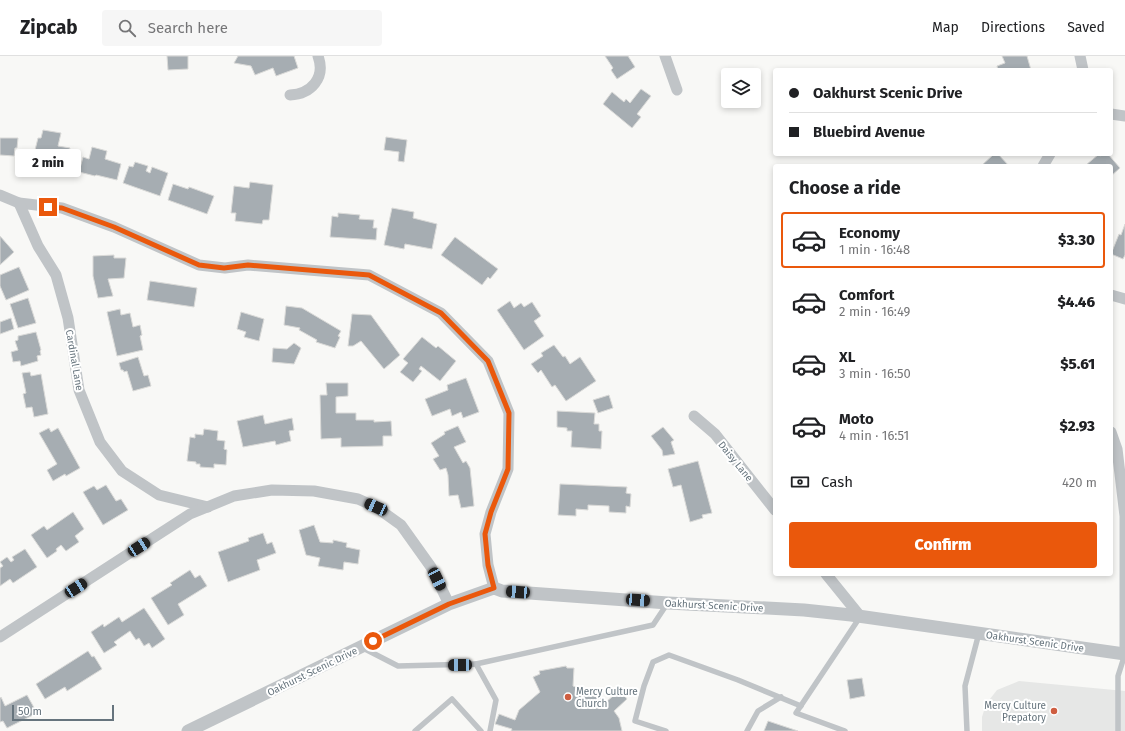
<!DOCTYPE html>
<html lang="en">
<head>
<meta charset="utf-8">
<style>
  body { margin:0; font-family:"Fira Sans",sans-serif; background:#f6f6f6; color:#202124; height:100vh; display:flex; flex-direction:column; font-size:15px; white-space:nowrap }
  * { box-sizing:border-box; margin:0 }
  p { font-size:13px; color:#757577 }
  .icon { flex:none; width:22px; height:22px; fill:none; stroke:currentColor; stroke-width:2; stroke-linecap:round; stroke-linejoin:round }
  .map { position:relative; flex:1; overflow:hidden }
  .sheet { position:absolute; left:773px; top:108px; width:340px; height:412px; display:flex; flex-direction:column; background:#fff; border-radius:4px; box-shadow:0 2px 6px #0003 }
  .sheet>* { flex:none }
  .guide { position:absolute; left:773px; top:12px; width:340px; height:88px; border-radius:4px; box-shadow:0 2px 6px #0003; display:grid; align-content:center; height:88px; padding:0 16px; background:#fff }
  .fabs { position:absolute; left:721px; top:12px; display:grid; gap:8px }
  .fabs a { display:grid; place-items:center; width:40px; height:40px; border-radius:4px; background:#fff; box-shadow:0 2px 6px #0003; font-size:20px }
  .scale { position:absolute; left:12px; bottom:10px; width:102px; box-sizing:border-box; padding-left:4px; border:2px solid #66747d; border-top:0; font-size:11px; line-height:14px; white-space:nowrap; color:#66747d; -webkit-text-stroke:3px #fff; paint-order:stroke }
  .end { position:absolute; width:18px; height:18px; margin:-9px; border:5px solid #ea580c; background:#fff; box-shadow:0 0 0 2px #fff }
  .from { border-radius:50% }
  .bubble { position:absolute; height:28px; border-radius:4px; background:#fff; box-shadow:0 2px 6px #0003; font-size:13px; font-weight:800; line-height:28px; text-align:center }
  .car { position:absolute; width:12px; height:24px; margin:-12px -6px; border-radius:5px; box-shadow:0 0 3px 1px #0007; background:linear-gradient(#222 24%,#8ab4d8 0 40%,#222 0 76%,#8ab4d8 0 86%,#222 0) }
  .guide b { display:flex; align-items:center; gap:14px; height:38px; font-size:15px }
  .guide b+b { border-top:1px solid #e0e0e0 }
  .guide i { width:10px; height:10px; background:#202124 }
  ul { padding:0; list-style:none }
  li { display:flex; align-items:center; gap:12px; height:56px; margin:0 8px 6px; padding:0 8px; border:2px solid transparent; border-radius:4px }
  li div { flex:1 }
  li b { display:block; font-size:15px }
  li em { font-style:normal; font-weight:800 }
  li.current { border-color:#ea580c }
  li>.icon { width:36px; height:36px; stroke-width:1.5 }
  h2 { padding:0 16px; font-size:18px; line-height:48px }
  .pay { display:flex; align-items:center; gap:10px; height:44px; padding:0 16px; font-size:15px }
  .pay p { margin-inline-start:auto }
  .cta { display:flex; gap:8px; margin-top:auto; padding:8px 16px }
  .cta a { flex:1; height:46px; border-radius:4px; background:#ea580c; color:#fff; font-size:16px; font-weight:800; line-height:46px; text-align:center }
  header { display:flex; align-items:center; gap:24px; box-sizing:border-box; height:56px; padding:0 20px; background:#fff; border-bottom:1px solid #e0e0e0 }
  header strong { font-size:19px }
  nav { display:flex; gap:22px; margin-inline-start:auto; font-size:14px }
  .search { width:280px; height:36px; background:#f6f6f6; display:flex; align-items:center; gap:10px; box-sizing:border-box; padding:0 14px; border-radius:4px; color:#757577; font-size:15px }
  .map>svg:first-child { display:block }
  .built { fill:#e6e7e6 }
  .building { fill:#a6adb2; stroke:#dadad8 }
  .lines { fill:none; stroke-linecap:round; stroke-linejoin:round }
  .service { stroke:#c0c4c7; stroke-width:5.5 }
  .minor { stroke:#c0c4c7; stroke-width:11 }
  .tertiary { stroke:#c0c4c7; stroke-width:13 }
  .route { stroke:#ea580c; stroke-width:5 }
  .poi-dot { fill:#ce5d40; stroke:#fff; stroke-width:1.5 }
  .labels { text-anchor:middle; stroke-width:4; stroke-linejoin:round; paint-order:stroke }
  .street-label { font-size:10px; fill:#66747d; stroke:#fff }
  .poi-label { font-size:10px; fill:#66747d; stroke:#fff; text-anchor:start }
</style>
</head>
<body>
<header>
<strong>Zipcab</strong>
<div class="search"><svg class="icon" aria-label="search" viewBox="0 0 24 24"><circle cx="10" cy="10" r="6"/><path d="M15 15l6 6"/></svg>Search here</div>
<nav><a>Map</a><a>Directions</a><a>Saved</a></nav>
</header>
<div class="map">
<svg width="1125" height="675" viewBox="0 0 1125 675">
  <rect width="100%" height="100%" fill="#f8f8f6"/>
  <path class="built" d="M 1019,625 L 1125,635 L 1125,675 L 982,675 L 982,661 L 986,648 L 997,634 Z"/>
  <g class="building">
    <path d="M 167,0 L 188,0 L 188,13 L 168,14 Z"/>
    <path d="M 238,0 L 294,0 L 298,12 L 276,20 L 273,12 L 255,19 L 251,10 L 234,7 Z"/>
    <path d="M 605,0 L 628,0 L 635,11 L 617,23 L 611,14 L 613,12 Z"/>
    <path d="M 1002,0 L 1027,0 L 1031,14 L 998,14 L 997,10 L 1005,7 Z"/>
    <path d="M 641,33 L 651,40 L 637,58 L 641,61 L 632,72 L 603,48 L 612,36 L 624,46 L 626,43 L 630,47 Z"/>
    <path d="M 43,74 L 61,77 L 58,90 L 70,92 L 66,109 L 33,102 L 38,82 L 41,82 Z"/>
    <path d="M 386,81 L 407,84 L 404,106 L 398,105 L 399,96 L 384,94 Z"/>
    <path d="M 0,82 L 18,82 L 17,92 L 15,92 L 14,100 L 0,99 Z"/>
    <path d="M 92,91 L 107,95 L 105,103 L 121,108 L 117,124 L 96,119 L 95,120 L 79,116 L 83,101 L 89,103 Z"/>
    <path d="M 994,98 L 998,98 L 1009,110 L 981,110 Z"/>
    <path d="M 1099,98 L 1100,100 L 1103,98 L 1108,98 L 1120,112 L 1111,120 L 1111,110 L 1087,110 L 1086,109 Z"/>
    <path d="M 135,106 L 148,110 L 146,115 L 150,117 L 152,111 L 168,117 L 160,140 L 123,127 L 129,110 L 133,111 Z"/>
    <path d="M 250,126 L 273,129 L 269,164 L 263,164 L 262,168 L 235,165 L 236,157 L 231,157 L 234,130 L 249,132 Z"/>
    <path d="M 173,128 L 188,133 L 189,131 L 214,140 L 207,158 L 168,144 Z"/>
    <path d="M 392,152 L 414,156 L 413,162 L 437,168 L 432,193 L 405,188 L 404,193 L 384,189 Z"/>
    <path d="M 338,157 L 360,159 L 359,163 L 374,164 L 373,172 L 377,172 L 376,184 L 330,181 L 332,160 L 338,161 Z"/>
    <path d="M 1125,168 L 1125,199 L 1123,203 L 1111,198 L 1119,178 L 1121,179 Z"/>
    <path d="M 0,180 L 14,196 L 0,209 Z"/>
    <path d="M 455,181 L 498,213 L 490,223 L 488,221 L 482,229 L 441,199 Z"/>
    <path d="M 114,199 L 114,202 L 126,202 L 124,222 L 108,223 L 113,240 L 98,242 L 93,220 L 93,200 Z"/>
    <path d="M 19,211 L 29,234 L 6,244 L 0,230 L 0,219 Z"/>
    <path d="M 150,225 L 197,232 L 194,251 L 147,244 Z"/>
    <path d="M 28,242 L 36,267 L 18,272 L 10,248 Z"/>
    <path d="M 510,245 L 514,252 L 521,247 L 524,251 L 532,246 L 541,260 L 534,265 L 544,280 L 524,294 L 497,254 Z"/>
    <path d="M 286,250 L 302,252 L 341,275 L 338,280 L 340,281 L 335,292 L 316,286 L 317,284 L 299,274 L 300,272 L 284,269 Z"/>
    <path d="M 120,253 L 121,259 L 130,257 L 133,271 L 140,269 L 142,279 L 140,280 L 143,294 L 117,300 L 107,256 Z"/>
    <path d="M 241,256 L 264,263 L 259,285 L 244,281 L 246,276 L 237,273 Z"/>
    <path d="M 352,258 L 371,259 L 400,299 L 384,313 L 361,285 L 353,290 L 348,290 Z"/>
    <path d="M 11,262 L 14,273 L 0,278 L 0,266 Z"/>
    <path d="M 36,276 L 41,294 L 40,295 L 41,299 L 37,300 L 38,305 L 21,310 L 20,305 L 13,306 L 11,296 L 18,294 L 15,285 L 18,284 L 18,280 Z"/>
    <path d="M 422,281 L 436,292 L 438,290 L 456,305 L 440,325 L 421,310 L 419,313 L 422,315 L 413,326 L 400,316 L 408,307 L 403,303 Z"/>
    <path d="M 294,287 L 301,292 L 294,308 L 272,306 L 273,292 L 287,293 Z"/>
    <path d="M 554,289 L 563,301 L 565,300 L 570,308 L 580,301 L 596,325 L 566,345 L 555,329 L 552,331 L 541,314 L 538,317 L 531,308 L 543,300 L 541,297 Z"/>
    <path d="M 138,301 L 144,320 L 148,319 L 151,330 L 133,335 L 127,315 L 124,316 L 123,314 L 121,314 L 119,307 Z"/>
    <path d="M 30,316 L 31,320 L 41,318 L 48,358 L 34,361 L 32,351 L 26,352 L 23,338 L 26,337 L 22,317 Z"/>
    <path d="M 466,322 L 479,356 L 463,362 L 461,356 L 452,360 L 450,353 L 432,360 L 425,343 L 448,334 L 447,329 Z"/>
    <path d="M 326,327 L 348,327 L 348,340 L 336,341 L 336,357 L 356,357 L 356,364 L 374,364 L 374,366 L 391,365 L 392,380 L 383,380 L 383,390 L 341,391 L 341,382 L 321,383 L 320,339 L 327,339 Z"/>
    <path d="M 609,339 L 613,352 L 598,357 L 593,344 Z"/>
    <path d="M 557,355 L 595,357 L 594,368 L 599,368 L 599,375 L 602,375 L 601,393 L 571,391 L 572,375 L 567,375 L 567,372 L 557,371 Z"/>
    <path d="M 263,359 L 265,368 L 292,362 L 294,374 L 289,375 L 291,385 L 276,389 L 275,385 L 243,391 L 237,365 Z"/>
    <path d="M 458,370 L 466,386 L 454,391 L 463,407 L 466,405 L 470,412 L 474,450 L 461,452 L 458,439 L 449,440 L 448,419 L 446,412 L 440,414 L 433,403 L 439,400 L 431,387 L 445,378 L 444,376 Z"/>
    <path d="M 663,371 L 674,384 L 671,386 L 675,398 L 663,400 L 662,394 L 651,380 Z"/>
    <path d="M 49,372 L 51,376 L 58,372 L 80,412 L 66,420 L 65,418 L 53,425 L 47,414 L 57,408 L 39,377 Z"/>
    <path d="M 204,373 L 218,375 L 217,384 L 225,385 L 224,393 L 227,394 L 226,409 L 214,408 L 214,412 L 200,411 L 200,408 L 196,408 L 196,406 L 187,405 L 190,381 L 195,382 L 195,378 L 203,379 Z"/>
    <path d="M 698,405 L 712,457 L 702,459 L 703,462 L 690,466 L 681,429 L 673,431 L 668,413 Z"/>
    <path d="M 560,428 L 627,431 L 626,437 L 631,438 L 630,451 L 626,450 L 626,457 L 609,456 L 609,450 L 588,449 L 588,454 L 576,453 L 576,460 L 558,459 Z"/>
    <path d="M 106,429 L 116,445 L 121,443 L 128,454 L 103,469 L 83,436 L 94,430 L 97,434 Z"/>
    <path d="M 73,456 L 84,473 L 75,480 L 79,486 L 66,495 L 61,489 L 56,493 L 57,495 L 47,502 L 31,479 L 44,470 L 47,474 Z"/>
    <path d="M 314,469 L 320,486 L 333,487 L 333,484 L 347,487 L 346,491 L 360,494 L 358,508 L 344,506 L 343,514 L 318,510 L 320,502 L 306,499 L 299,474 Z"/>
    <path d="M 263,477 L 267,488 L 272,486 L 276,497 L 257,504 L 260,514 L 228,526 L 218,496 L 249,485 L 248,482 Z"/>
    <path d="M 25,493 L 37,511 L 13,527 L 10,523 L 0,530 L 0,512 L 3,510 L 0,506 L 7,501 L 11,506 L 14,504 L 12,501 Z"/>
    <path d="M 190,514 L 195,522 L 200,519 L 207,530 L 178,548 L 184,559 L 168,569 L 151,542 L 172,529 L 170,527 Z"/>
    <path d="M 144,552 L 165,583 L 152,592 L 149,587 L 144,590 L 139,582 L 136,584 L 130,575 L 114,586 L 117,589 L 104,597 L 91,576 L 103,568 L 104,571 L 119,561 L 122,566 Z"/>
    <path d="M 88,595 L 92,601 L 94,600 L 102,613 L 67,635 L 65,631 L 45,643 L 36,628 Z"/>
    <path d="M 566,610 L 567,612 L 574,612 L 573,630 L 600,639 L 606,646 L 620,634 L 627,643 L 614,655 L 619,662 L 622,675 L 511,675 L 512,673 L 495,668 L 499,658 L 515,664 L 519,654 L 540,636 L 533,621 L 540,618 L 539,615 Z"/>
    <path d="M 862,622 L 865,640 L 850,643 L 847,624 Z"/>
    <path d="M 27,639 L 37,657 L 7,672 L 3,665 L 0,666 L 0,642 L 1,641 L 5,650 Z"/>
    <path d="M 768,665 L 798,675 L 764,675 Z"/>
  </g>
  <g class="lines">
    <g class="service">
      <path d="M 363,592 L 398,610 L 476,608 L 496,644 L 490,675"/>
      <path d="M 476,608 L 653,569 L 667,548"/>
      <path d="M 415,675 L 452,643 L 481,675"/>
      <path d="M 666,675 L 635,665 L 644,630 L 653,606 L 669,599 L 738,624 L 801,650"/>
      <path d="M 747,675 L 758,655 L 781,641"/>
      <path d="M 845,675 L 796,657 L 860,561"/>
      <path d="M 967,675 L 965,630 L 979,577"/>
      <path d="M 1118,675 L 1118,620 L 1125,598"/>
    </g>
    <g class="minor">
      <path d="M 665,0 L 677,34"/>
      <path d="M 1080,0 L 1083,14"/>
      <path d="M 290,39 C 311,38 326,22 318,0"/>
      <path d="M 1111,58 L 1125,60"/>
      <path d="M 1043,110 L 1050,98"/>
      <path d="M 0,139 L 19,147 L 62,152 L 114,171 L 199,209 L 225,212 L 248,209 L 369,219 L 441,257 L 488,305 L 509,357 L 508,413 L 491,456 L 485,478 L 488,509 L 494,532"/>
      <path d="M 19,147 L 38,190 L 56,219 L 68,262 L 79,334 L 100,386 L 122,415 L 159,439 L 208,451"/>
      <path d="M 1111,239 L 1125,243"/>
      <path d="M 694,360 L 715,378 L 775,454"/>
      <path d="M 1111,376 L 1117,393 L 1125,460 L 1125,598"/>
      <path d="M 826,518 L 860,560"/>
      <path d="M 0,581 L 190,458 L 234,440 L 272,434 L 314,435 L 358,443 L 376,451 L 401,469 L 431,511 L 449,548"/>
    </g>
    <path class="tertiary" d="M 188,675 L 449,548 L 494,532 L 502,535 L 668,547 L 804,554 L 851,559 L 1125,598"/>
  </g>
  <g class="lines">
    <path class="route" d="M 48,151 L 62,152 L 114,171 L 199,209 L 224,212 L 248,209 L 369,219 L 441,257 L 488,305 L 509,357 L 508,413 L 491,456 L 485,478 L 488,509 L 494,532 L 449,548 L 373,585"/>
  </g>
  <g class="poi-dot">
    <circle cx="568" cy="641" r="4"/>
    <circle cx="1054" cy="655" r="4"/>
  </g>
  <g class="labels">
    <g class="street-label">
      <text transform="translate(75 304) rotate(80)" y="4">Cardinal Lane</text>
      <text transform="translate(736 405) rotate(51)" y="4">Daisy Lane</text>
      <text transform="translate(714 549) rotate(3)" y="4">Oakhurst Scenic Drive</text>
      <text transform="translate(1035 585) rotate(8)" y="4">Oakhurst Scenic Drive</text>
      <text transform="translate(312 615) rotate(-26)" y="4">Oakhurst Scenic Drive</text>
    </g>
    <g class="poi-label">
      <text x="576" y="639">Mercy Culture<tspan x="576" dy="12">Church</tspan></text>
      <text x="1046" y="653" text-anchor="end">Mercy Culture<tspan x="1046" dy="12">Prepatory</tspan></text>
    </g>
  </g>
</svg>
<div class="fabs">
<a><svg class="icon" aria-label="layers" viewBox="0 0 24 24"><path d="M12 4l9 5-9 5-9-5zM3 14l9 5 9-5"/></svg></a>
</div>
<div class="scale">50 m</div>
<i class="end from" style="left:373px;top:585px"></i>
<i class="end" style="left:48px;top:151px"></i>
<div class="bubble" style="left:15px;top:93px;width:66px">2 min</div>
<i class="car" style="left:376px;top:451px;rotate:294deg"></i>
<i class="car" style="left:139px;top:491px;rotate:57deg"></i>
<i class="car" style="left:437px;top:523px;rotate:154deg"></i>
<i class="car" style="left:76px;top:532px;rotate:57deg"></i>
<i class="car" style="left:518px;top:536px;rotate:274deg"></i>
<i class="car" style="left:638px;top:544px;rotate:94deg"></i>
<i class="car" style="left:460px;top:609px;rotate:269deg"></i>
<div class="guide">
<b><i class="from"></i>Oakhurst Scenic Drive</b>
<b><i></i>Bluebird Avenue</b>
</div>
<section class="sheet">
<h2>Choose a ride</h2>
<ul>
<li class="current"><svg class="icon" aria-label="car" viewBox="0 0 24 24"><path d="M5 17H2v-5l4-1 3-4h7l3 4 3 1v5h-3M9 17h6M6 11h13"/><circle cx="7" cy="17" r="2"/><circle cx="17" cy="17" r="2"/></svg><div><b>Economy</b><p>1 min · 16:48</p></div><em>$3.30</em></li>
<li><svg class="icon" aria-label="car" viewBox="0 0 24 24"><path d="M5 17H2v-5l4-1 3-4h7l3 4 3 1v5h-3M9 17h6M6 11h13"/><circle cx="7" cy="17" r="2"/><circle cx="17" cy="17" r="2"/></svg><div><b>Comfort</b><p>2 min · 16:49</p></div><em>$4.46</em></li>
<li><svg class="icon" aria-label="car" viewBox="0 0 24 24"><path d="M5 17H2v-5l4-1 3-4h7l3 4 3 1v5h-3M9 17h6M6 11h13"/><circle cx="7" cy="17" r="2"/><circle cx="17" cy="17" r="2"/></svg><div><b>XL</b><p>3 min · 16:50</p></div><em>$5.61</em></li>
<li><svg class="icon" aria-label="car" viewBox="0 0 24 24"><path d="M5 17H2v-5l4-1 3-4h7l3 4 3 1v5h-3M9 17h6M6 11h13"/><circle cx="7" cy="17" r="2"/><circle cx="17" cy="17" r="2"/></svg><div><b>Moto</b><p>4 min · 16:51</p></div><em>$2.93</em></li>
</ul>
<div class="pay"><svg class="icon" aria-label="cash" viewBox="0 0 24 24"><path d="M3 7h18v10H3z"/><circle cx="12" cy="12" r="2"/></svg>Cash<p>420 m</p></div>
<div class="cta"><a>Confirm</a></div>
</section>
</div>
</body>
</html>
